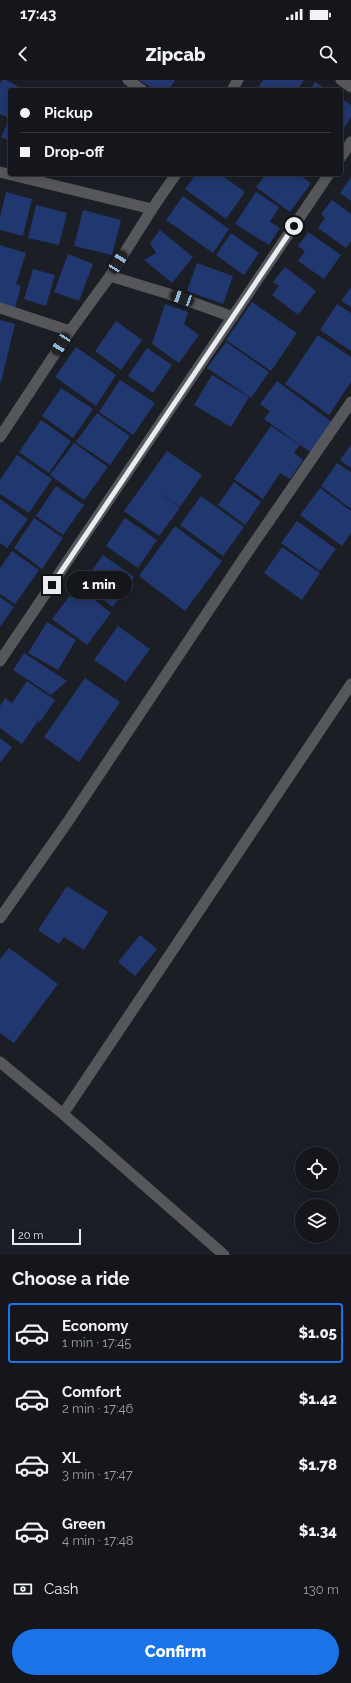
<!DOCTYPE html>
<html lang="en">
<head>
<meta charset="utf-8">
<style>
  body { margin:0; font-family:Raleway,sans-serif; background:#212329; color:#f1f3f6; height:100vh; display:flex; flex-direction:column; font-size:15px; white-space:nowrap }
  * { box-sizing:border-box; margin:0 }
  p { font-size:13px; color:#9d9fa3 }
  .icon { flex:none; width:22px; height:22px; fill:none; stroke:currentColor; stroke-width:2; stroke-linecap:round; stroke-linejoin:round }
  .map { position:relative; height:1175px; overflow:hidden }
  .details { display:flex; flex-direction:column; background:#14161c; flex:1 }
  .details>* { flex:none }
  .guide { position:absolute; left:8px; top:8px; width:335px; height:88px; border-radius:4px; box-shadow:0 2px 10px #0003,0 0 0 1px #33353b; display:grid; align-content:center; height:88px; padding:0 12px; background:#14161c }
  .tools { position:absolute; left:295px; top:1067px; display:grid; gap:8px }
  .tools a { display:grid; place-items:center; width:44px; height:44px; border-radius:50%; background:#14161c; box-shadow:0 2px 10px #0003,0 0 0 1px #33353b; font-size:20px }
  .scale { position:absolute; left:12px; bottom:10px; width:69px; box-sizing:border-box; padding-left:4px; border:2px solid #e8ebf0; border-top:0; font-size:11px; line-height:14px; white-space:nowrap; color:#e8ebf0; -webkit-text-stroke:3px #12151c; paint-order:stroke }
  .end { position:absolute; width:18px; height:18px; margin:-9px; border:5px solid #e8ebf0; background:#111; box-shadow:0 0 0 2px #111 }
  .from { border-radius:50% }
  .bubble { position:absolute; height:28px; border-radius:14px; background:#14161c; box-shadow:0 2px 10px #0003,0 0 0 1px #33353b; font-size:13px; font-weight:800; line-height:28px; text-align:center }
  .car { position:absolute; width:12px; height:24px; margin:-12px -6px; border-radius:5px; box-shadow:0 0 3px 1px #0007; background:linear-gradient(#222 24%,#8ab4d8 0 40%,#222 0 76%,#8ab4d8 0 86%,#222 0) }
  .guide b { display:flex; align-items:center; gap:14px; height:38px; font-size:15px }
  .guide b+b { border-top:1px solid #33353b }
  .guide i { width:10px; height:10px; background:#f1f3f6 }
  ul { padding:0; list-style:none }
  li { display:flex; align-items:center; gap:12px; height:60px; margin:0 8px 6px; padding:0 4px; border:2px solid transparent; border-radius:4px }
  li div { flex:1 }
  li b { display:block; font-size:15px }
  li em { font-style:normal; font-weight:800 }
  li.current { border-color:#1a73e8 }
  li>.icon { width:36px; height:36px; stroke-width:1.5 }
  h2 { padding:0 12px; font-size:18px; line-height:48px }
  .pay { display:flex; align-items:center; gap:10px; height:44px; padding:0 12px; font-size:15px }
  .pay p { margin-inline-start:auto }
  .cta { display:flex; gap:8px; margin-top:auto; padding:8px 12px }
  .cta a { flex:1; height:46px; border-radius:24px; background:#1a73e8; color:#fff; font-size:16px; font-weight:800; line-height:46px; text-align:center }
  .status { display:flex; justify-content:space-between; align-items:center; height:28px; padding:0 20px; background:#14161c; direction:ltr }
  .status svg { height:11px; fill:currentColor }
  header { display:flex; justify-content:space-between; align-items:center; height:52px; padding:0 12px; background:#14161c; font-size:18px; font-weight:800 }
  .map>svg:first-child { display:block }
  .building { fill:#21376f }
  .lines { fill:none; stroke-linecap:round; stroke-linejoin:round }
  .minor { stroke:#56575b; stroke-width:11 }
  .tertiary { stroke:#56575b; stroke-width:11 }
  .route { stroke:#e8ebf0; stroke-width:5 }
</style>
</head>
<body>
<div class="status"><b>17:43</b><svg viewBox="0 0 49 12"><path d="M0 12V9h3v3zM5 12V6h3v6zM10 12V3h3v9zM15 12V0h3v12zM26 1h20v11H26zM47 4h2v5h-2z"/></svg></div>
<header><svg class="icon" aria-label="back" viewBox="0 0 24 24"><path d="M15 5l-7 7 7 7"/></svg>Zipcab<svg class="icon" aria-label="search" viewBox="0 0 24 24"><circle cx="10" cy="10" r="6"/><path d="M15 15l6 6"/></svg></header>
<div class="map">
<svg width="351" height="1175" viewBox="0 0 351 1175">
  <rect width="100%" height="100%" fill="#1b1e25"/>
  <g class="building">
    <path d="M 2,0 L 6,0 L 21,8 L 20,10 L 10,10 L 10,31 L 7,37 L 0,34 L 0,4 Z"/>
    <path d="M 139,0 L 175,0 L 169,10 L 155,10 Z"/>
    <path d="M 263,0 L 304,0 L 297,10 L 265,10 L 259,6 Z"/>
    <path d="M 315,2 L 328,10 L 310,10 Z"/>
    <path d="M 341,18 L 351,25 L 351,37 L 341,53 Z"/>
    <path d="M 10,37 L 10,61 L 1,57 Z"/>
    <path d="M 196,94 L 220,94 L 245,112 L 226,139 L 185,109 Z"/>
    <path d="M 266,94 L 298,94 L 311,103 L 290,132 L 256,107 Z"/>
    <path d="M 351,97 L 351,121 L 340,113 Z"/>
    <path d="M 6,112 L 32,119 L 23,156 L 0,150 L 0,137 Z"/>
    <path d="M 256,112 L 279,127 L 270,142 L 280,148 L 269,165 L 235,144 Z"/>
    <path d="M 183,116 L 229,149 L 213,173 L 166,140 Z"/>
    <path d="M 332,120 L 351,134 L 351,161 L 346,168 L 318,148 L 325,138 L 321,134 Z"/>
    <path d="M 36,125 L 67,133 L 59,165 L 28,158 Z"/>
    <path d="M 83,130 L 121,140 L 112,175 L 74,166 Z"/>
    <path d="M 160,150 L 193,177 L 172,203 L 144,180 L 156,173 L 150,163 Z"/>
    <path d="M 308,152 L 341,175 L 324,199 L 298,181 L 305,171 L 298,166 Z"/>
    <path d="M 231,153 L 259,173 L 244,195 L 216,175 Z"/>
    <path d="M 0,165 L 26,173 L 16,204 L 21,206 L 15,228 L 0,224 Z"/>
    <path d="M 68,174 L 93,184 L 79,221 L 54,212 Z"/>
    <path d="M 197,183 L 233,196 L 223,224 L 187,211 Z"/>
    <path d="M 285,187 L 316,211 L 298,235 L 272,215 L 279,206 L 273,202 Z"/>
    <path d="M 33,189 L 55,195 L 46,226 L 24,219 Z"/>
    <path d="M 351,207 L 351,227 L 341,221 Z"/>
    <path d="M 252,222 L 297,253 L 271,291 L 226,260 Z"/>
    <path d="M 165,224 L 188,232 L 184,244 L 199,255 L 179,283 L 152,264 Z"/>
    <path d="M 337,224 L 351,233 L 351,271 L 320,250 Z"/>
    <path d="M 0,240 L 15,244 L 1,302 L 0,302 Z"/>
    <path d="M 116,241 L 142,260 L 121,290 L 95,271 Z"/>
    <path d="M 318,255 L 351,277 L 351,302 L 329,335 L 285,304 Z"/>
    <path d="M 226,262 L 269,292 L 251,318 L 207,288 Z"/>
    <path d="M 76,267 L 116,295 L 96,326 L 55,297 Z"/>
    <path d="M 147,268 L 172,285 L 153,313 L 128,296 Z"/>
    <path d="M 212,295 L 249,317 L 231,347 L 194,325 Z"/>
    <path d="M 120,300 L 155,323 L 133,355 L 99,332 Z"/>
    <path d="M 277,301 L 332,342 L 310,372 L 264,339 L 270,331 L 260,324 Z"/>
    <path d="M 61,308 L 93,329 L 73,358 L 42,336 Z"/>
    <path d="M 97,333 L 130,356 L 110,385 L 76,362 Z"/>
    <path d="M 41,340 L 71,361 L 49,393 L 19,372 Z"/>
    <path d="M 271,346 L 300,365 L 294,373 L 303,380 L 290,399 L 280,393 L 263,419 L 234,399 Z"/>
    <path d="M 74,363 L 108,387 L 84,420 L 50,395 Z"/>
    <path d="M 351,365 L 351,388 L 340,380 Z"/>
    <path d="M 167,371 L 202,395 L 180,427 L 155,410 L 180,428 L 159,456 L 124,431 Z"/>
    <path d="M 17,375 L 52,399 L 29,433 L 0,414 L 0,400 Z"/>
    <path d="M 337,383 L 351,392 L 351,429 L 321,406 Z"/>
    <path d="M 234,402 L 261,422 L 245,445 L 218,425 Z"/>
    <path d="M 56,406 L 84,425 L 63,455 L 36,436 Z"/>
    <path d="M 320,408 L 351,431 L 351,453 L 342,466 L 300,435 Z"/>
    <path d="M 201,416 L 244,447 L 223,476 L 180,445 Z"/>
    <path d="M 0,419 L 28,439 L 7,468 L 0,463 Z"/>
    <path d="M 34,438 L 63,458 L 42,489 L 14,468 Z"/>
    <path d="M 125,438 L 157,460 L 138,488 L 106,466 Z"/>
    <path d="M 297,441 L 336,469 L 320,491 L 281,463 Z"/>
    <path d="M 175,446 L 222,481 L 185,531 L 139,496 Z"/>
    <path d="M 282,467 L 320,493 L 302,520 L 264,493 Z"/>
    <path d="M 12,471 L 39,490 L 15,524 L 0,514 L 0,488 Z"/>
    <path d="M 103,475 L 134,497 L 113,527 L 82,504 Z"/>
    <path d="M 77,506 L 111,533 L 87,565 L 52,539 Z"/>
    <path d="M 0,517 L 14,527 L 0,547 Z"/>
    <path d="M 47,542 L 76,560 L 58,590 L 28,573 Z"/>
    <path d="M 118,546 L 150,569 L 126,602 L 94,580 Z"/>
    <path d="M 24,573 L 67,601 L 51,615 L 13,590 Z"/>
    <path d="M 85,598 L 120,622 L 79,682 L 44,657 Z"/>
    <path d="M 27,601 L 55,620 L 40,642 L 27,633 L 38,641 L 22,664 L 0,648 L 0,626 L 5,618 L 12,623 Z"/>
    <path d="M 0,658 L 12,667 L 0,683 Z"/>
    <path d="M 67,806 L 108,832 L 84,870 L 64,857 L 59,864 L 38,850 Z"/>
    <path d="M 140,855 L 157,869 L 135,896 L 118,882 Z"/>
    <path d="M 9,868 L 58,904 L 14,963 L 0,953 L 0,879 Z"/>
  </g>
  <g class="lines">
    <g class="minor">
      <path d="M 128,0 L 142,10"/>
      <path d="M 341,0 L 351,7"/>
      <path d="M 232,10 L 238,0"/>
      <path d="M 341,77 L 351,62"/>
      <path d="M 0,92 L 152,129"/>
      <path d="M 110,196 L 169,214 L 233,237"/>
      <path d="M 0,228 L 70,251"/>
      <path d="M 0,357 L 70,251 L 110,196 L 152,129 L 176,94"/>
      <path d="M 0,581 L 329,94"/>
      <path d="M 0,838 L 67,743 L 245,476 L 351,322"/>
      <path d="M 63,1034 L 351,604"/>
    </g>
    <path class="tertiary" d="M 0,982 L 63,1034 L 224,1175"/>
  </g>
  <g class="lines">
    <path class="route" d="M 52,505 L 294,146"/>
  </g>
</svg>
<div class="tools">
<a><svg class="icon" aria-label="locate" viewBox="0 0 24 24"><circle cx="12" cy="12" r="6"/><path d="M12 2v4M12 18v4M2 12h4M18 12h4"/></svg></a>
<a><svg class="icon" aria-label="layers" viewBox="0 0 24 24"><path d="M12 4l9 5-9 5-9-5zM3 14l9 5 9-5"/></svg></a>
</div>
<div class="scale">20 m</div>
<i class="end from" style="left:294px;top:146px"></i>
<i class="end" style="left:52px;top:505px"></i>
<div class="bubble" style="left:66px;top:491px;width:66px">1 min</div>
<i class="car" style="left:118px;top:182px;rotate:32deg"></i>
<i class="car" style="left:182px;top:218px;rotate:290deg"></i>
<i class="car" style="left:61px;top:264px;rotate:213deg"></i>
<div class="guide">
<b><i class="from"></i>Pickup</b>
<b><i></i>Drop-off</b>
</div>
</div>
<section class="details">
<h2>Choose a ride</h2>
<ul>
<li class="current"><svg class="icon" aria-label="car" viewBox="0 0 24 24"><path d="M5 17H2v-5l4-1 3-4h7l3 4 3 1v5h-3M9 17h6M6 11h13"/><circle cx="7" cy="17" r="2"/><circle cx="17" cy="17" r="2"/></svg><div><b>Economy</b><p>1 min · 17:45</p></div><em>$1.05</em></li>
<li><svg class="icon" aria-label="car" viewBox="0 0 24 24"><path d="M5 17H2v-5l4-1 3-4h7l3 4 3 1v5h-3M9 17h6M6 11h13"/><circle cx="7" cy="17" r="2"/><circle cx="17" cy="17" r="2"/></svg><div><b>Comfort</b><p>2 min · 17:46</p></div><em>$1.42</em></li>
<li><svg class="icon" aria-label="car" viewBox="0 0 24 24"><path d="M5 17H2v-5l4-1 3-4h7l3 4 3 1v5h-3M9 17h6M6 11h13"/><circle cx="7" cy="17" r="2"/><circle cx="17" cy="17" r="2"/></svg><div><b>XL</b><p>3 min · 17:47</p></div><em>$1.78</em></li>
<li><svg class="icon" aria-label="car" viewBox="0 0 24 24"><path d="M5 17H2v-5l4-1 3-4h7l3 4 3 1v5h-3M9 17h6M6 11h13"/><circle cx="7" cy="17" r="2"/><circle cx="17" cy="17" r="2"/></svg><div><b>Green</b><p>4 min · 17:48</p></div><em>$1.34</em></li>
</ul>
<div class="pay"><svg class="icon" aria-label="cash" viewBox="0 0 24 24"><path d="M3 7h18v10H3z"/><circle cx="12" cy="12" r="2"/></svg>Cash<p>130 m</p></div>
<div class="cta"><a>Confirm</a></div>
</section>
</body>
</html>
